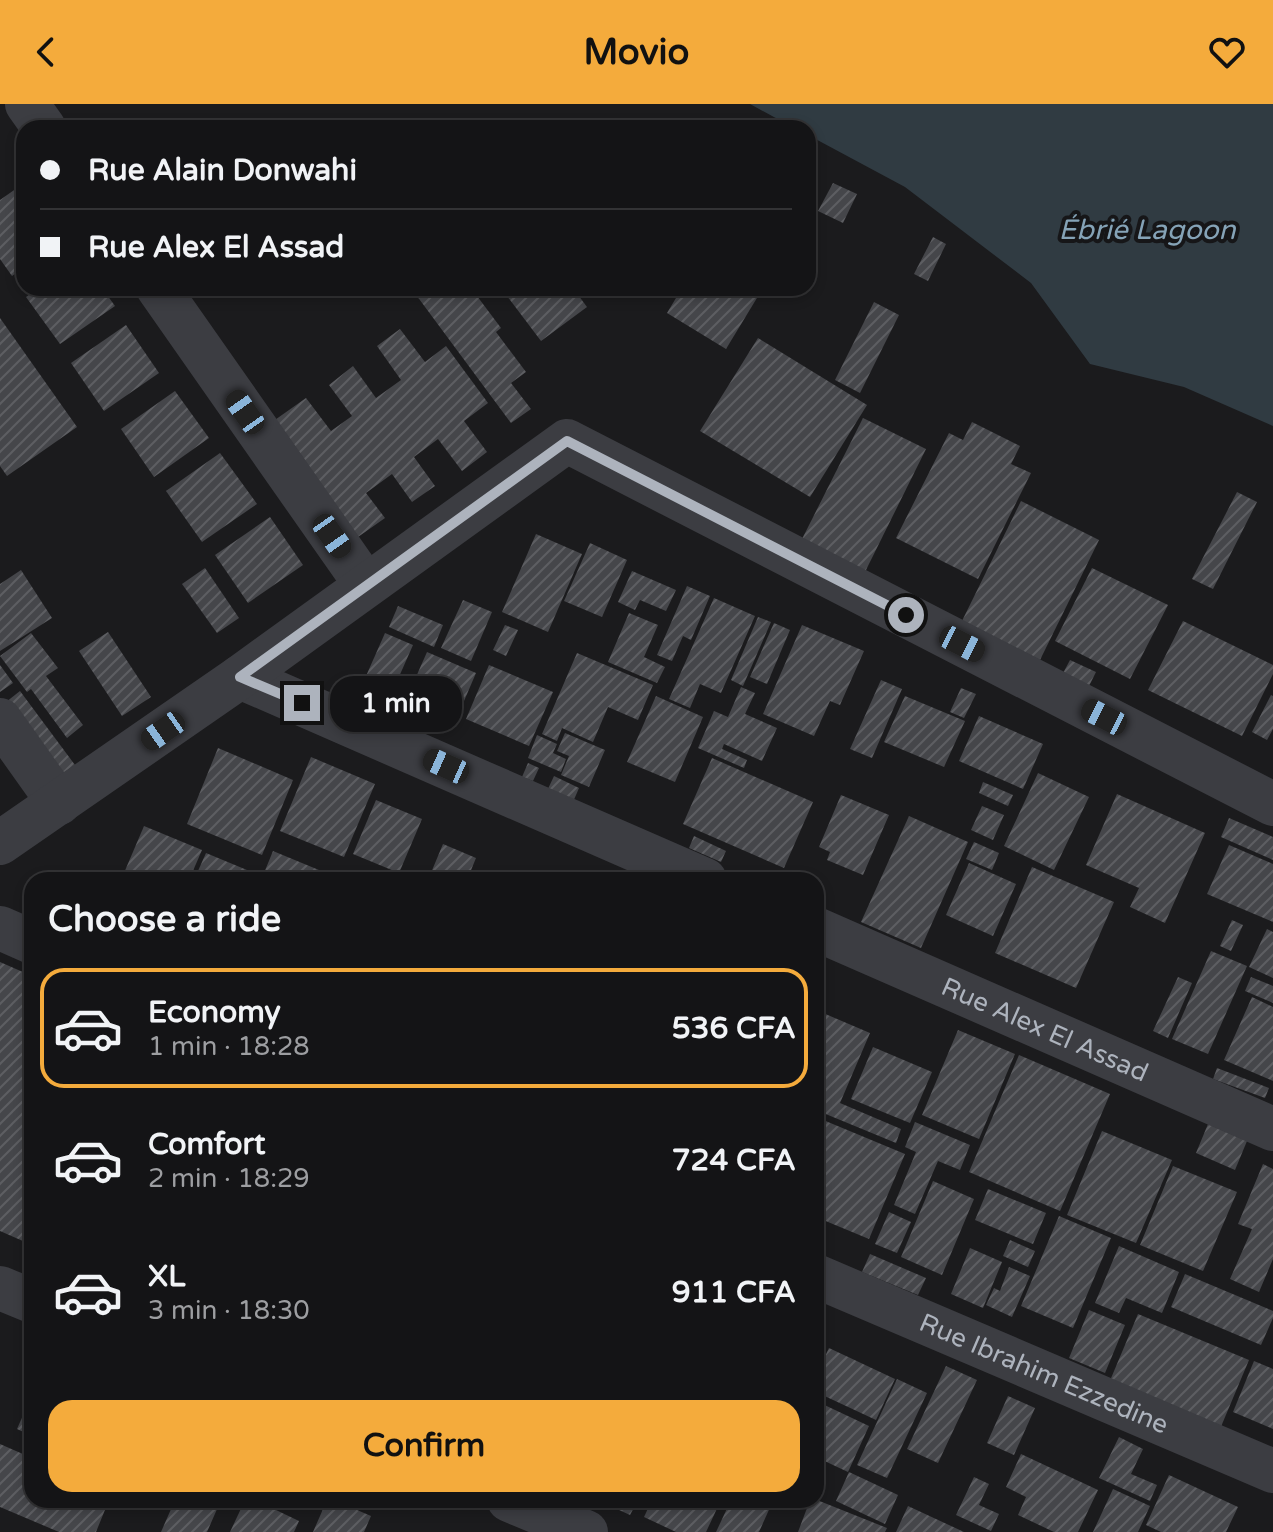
<!DOCTYPE html>
<html lang="en">
<head>
<meta charset="utf-8">
<style>
  body { margin:0; font-family:"Varela Round",sans-serif; background:#212123; color:#f1f3f6; height:100vh; display:flex; flex-direction:column; font-size:30px; white-space:nowrap }
  * { box-sizing:border-box; margin:0 }
  p { font-size:26px; color:#9d9ea1 }
  .icon { flex:none; width:44px; height:44px; fill:none; stroke:currentColor; stroke-width:2; stroke-linecap:round; stroke-linejoin:round }
  .map { position:relative; flex:1; overflow:hidden }
  .panel { position:absolute; left:24px; top:768px; width:800px; height:636px; display:flex; flex-direction:column; background:#141416; border-radius:24px; box-shadow:0 4px 12px #0003,0 0 0 2px #333335 }
  .panel>* { flex:none }
  .guide { position:absolute; left:16px; top:16px; width:800px; height:176px; border-radius:24px; box-shadow:0 4px 12px #0003,0 0 0 2px #333335; display:grid; align-content:center; height:176px; padding:0 24px; background:#141416 }
  .end { position:absolute; width:36px; height:36px; margin:-18px; border:10px solid #adb3bd; background:#111; box-shadow:0 0 0 4px #111 }
  .from { border-radius:50% }
  .bubble { position:absolute; height:56px; border-radius:24px; background:#141416; box-shadow:0 4px 12px #0003,0 0 0 2px #333335; font-size:26px; font-weight:800; line-height:56px; text-align:center }
  .car { position:absolute; width:24px; height:48px; margin:-24px -12px; border-radius:10px; box-shadow:0 0 6px 2px #0007; background:linear-gradient(#222 24%,#8ab4d8 0 40%,#222 0 76%,#8ab4d8 0 86%,#222 0) }
  .guide b { display:flex; align-items:center; gap:28px; height:76px; font-size:30px }
  .guide b+b { border-top:2px solid #333335 }
  .guide i { width:20px; height:20px; background:#f1f3f6 }
  ul { padding:0; list-style:none }
  li { display:flex; align-items:center; gap:24px; height:120px; margin:0 16px 12px; padding:0 8px; border:4px solid transparent; border-radius:24px }
  li div { flex:1 }
  li b { display:block; font-size:30px }
  li em { font-style:normal; font-weight:800 }
  li.on { border-color:#f4ab3c }
  li>.icon { width:72px; height:72px; stroke-width:1.5 }
  h2 { padding:0 24px; font-size:36px; line-height:96px }
  .action { display:flex; gap:16px; margin-top:auto; padding:16px 24px }
  .action a { flex:1; height:92px; border-radius:24px; background:#f4ab3c; color:#111; font-size:32px; font-weight:800; line-height:92px; text-align:center }
  header { display:flex; justify-content:space-between; align-items:center; height:104px; padding:0 24px; background:#f4ab3c; color:#111; font-size:36px; font-weight:800 }
  .map>svg:first-child { display:block }
  .water { fill:#303b42 }
  .building { fill:url(#building-hatch) }
  .lines { fill:none; stroke-linecap:round; stroke-linejoin:round }
  .minor { stroke:#3c3d42; stroke-width:44 }
  .route { stroke:#adb3bd; stroke-width:10 }
  .labels { text-anchor:middle; stroke-width:8; stroke-linejoin:round; paint-order:stroke }
  .street-label { font-size:26px; fill:#adb3bd; stroke:#161618 }
  .water-label { font-size:28px; font-style:italic; fill:#85a3b7; stroke:#161618 }
</style>
</head>
<body>
<header><svg class="icon" aria-label="back" viewBox="0 0 24 24"><path d="M15 5l-7 7 7 7"/></svg>Movio<svg class="icon" aria-label="heart" viewBox="0 0 24 24"><path d="M12 20l-8-8c-3-5 5-10 8-4 3-6 11-1 8 4z"/></svg></header>
<div class="map">
<svg width="1273" height="1428" viewBox="0 0 1273 1428">
  <defs>
    <pattern id="building-hatch" width="6" height="6" patternUnits="userSpaceOnUse" patternTransform="scale(2)"><rect width="6" height="6" fill="#45464a"/><path d="M-1 1l2-2M0 6l6-6M5 7l2-2" fill="none" stroke="#5d5e62"/></pattern>
  </defs>
  <rect width="100%" height="100%" fill="#1b1b1d"/>
  <path class="water" d="M 750,0 L 1273,0 L 1273,322 L 1184,283 L 1090,260 L 1031,179 L 905,83 L 808,31 L 808,24 L 794,24 Z"/>
  <g class="building">
    <path d="M 24,79 L 24,163 L 12,172 L 0,155 L 0,96 Z"/>
    <path d="M 833,79 L 857,90 L 843,119 L 818,107 Z"/>
    <path d="M 933,133 L 946,140 L 928,177 L 914,170 Z"/>
    <path d="M 39,184 L 102,184 L 115,202 L 60,240 L 26,193 Z"/>
    <path d="M 411,184 L 471,184 L 501,224 L 496,228 L 526,268 L 511,279 L 531,305 L 511,319 Z"/>
    <path d="M 501,184 L 573,184 L 587,203 L 541,237 Z"/>
    <path d="M 682,184 L 763,184 L 726,245 L 667,209 Z"/>
    <path d="M 874,198 L 899,211 L 860,289 L 835,276 Z"/>
    <path d="M 0,214 L 77,323 L 7,372 L 0,362 Z"/>
    <path d="M 126,221 L 159,269 L 104,307 L 71,259 Z"/>
    <path d="M 400,225 L 425,258 L 446,242 L 488,299 L 464,317 L 487,348 L 462,367 L 438,335 L 414,353 L 435,382 L 412,398 L 392,370 L 366,389 L 385,414 L 358,433 L 272,318 L 306,294 L 331,327 L 352,312 L 329,281 L 353,262 L 376,294 L 401,276 L 377,242 Z"/>
    <path d="M 758,234 L 867,301 L 810,393 L 700,327 Z"/>
    <path d="M 175,287 L 209,334 L 154,373 L 121,325 Z"/>
    <path d="M 863,314 L 926,345 L 863,472 L 799,441 Z"/>
    <path d="M 972,318 L 1020,342 L 1011,360 L 1031,369 L 978,475 L 896,434 L 949,329 L 963,336 Z"/>
    <path d="M 220,349 L 257,400 L 202,438 L 166,387 Z"/>
    <path d="M 1237,388 L 1257,398 L 1213,485 L 1192,475 Z"/>
    <path d="M 1021,397 L 1099,436 L 1040,556 L 962,517 Z"/>
    <path d="M 270,413 L 303,461 L 248,499 L 215,451 Z"/>
    <path d="M 536,430 L 582,450 L 548,528 L 502,508 Z"/>
    <path d="M 590,439 L 627,456 L 602,513 L 564,497 Z"/>
    <path d="M 205,464 L 239,514 L 217,529 L 182,480 Z"/>
    <path d="M 1092,464 L 1168,501 L 1130,575 L 1055,537 Z"/>
    <path d="M 21,466 L 52,514 L 0,547 L 0,480 Z"/>
    <path d="M 632,467 L 676,486 L 666,507 L 640,496 L 635,506 L 618,498 Z"/>
    <path d="M 687,482 L 710,492 L 691,536 L 683,532 L 672,557 L 657,551 Z"/>
    <path d="M 714,494 L 755,512 L 721,589 L 700,580 L 690,604 L 669,595 Z"/>
    <path d="M 463,496 L 492,508 L 471,557 L 441,544 Z"/>
    <path d="M 398,502 L 443,521 L 434,543 L 389,523 Z"/>
    <path d="M 629,509 L 658,521 L 644,553 L 665,563 L 657,579 L 608,558 Z"/>
    <path d="M 758,513 L 771,518 L 743,582 L 731,576 Z"/>
    <path d="M 1183,517 L 1273,561 L 1273,570 L 1242,632 L 1148,586 Z"/>
    <path d="M 774,519 L 790,526 L 767,580 L 750,573 Z"/>
    <path d="M 505,521 L 518,526 L 506,552 L 493,546 Z"/>
    <path d="M 802,521 L 864,547 L 840,601 L 830,597 L 814,632 L 763,610 Z"/>
    <path d="M 108,528 L 151,593 L 122,612 L 79,547 Z"/>
    <path d="M 31,529 L 58,564 L 46,572 L 83,621 L 67,634 L 31,585 L 27,588 L 0,552 Z"/>
    <path d="M 385,529 L 413,541 L 383,609 L 355,597 Z"/>
    <path d="M 427,548 L 476,569 L 461,604 L 412,582 Z"/>
    <path d="M 577,549 L 653,581 L 638,616 L 608,603 L 593,638 L 562,624 L 557,637 L 542,630 Z"/>
    <path d="M 1070,556 L 1096,568 L 1087,586 L 1061,573 Z"/>
    <path d="M 0,561 L 13,579 L 0,588 Z"/>
    <path d="M 489,561 L 553,588 L 529,642 L 466,615 Z"/>
    <path d="M 881,576 L 902,585 L 872,654 L 850,645 Z"/>
    <path d="M 741,583 L 755,589 L 745,610 L 777,624 L 762,657 L 724,640 L 722,645 L 747,656 L 744,664 L 698,644 L 714,607 L 728,613 Z"/>
    <path d="M 961,584 L 976,590 L 964,614 L 950,608 Z"/>
    <path d="M 20,587 L 75,661 L 55,675 L 1,602 Z"/>
    <path d="M 1271,591 L 1273,592 L 1273,625 L 1267,636 L 1252,628 Z"/>
    <path d="M 656,592 L 703,613 L 675,678 L 627,658 Z"/>
    <path d="M 905,592 L 965,617 L 944,663 L 884,638 Z"/>
    <path d="M 979,612 L 1043,640 L 1023,685 L 959,657 Z"/>
    <path d="M 565,629 L 605,646 L 589,683 L 561,671 L 569,652 L 557,647 Z"/>
    <path d="M 537,631 L 557,640 L 553,649 L 566,655 L 561,668 L 528,654 Z"/>
    <path d="M 218,644 L 293,676 L 262,751 L 187,720 Z"/>
    <path d="M 311,653 L 375,680 L 344,753 L 280,727 Z"/>
    <path d="M 712,654 L 813,698 L 784,764 L 683,720 Z"/>
    <path d="M 528,659 L 539,664 L 533,677 L 522,673 Z"/>
    <path d="M 1038,669 L 1089,693 L 1054,766 L 1004,742 Z"/>
    <path d="M 554,672 L 579,684 L 573,698 L 547,687 Z"/>
    <path d="M 983,678 L 1013,691 L 1008,702 L 979,689 Z"/>
    <path d="M 1117,690 L 1205,729 L 1165,819 L 1130,803 L 1139,784 L 1086,761 Z"/>
    <path d="M 841,691 L 889,711 L 863,771 L 827,756 L 830,748 L 819,743 Z"/>
    <path d="M 376,696 L 422,715 L 399,769 L 353,750 Z"/>
    <path d="M 982,702 L 1004,711 L 993,736 L 971,726 Z"/>
    <path d="M 909,712 L 968,738 L 921,844 L 861,818 Z"/>
    <path d="M 1229,714 L 1273,733 L 1273,756 L 1221,733 Z"/>
    <path d="M 144,722 L 202,746 L 189,776 L 121,776 Z"/>
    <path d="M 694,732 L 726,747 L 721,758 L 689,744 Z"/>
    <path d="M 974,738 L 999,749 L 992,766 L 966,755 Z"/>
    <path d="M 443,740 L 476,754 L 467,776 L 428,776 Z"/>
    <path d="M 1229,741 L 1273,760 L 1273,818 L 1207,790 Z"/>
    <path d="M 273,747 L 331,771 L 329,776 L 279,776 L 264,769 Z"/>
    <path d="M 206,749 L 271,776 L 194,776 Z"/>
    <path d="M 969,759 L 1016,780 L 993,832 L 946,811 Z"/>
    <path d="M 1032,763 L 1114,798 L 1076,884 L 995,849 Z"/>
    <path d="M 1232,816 L 1243,821 L 1231,847 L 1220,842 Z"/>
    <path d="M 1267,825 L 1273,828 L 1273,874 L 1249,863 Z"/>
    <path d="M 1211,847 L 1247,862 L 1208,950 L 1172,935 Z"/>
    <path d="M 0,858 L 32,872 L 32,1141 L 0,1127 Z"/>
    <path d="M 1178,873 L 1192,879 L 1168,934 L 1153,927 Z"/>
    <path d="M 1251,873 L 1273,882 L 1273,899 L 1245,887 Z"/>
    <path d="M 1252,893 L 1273,903 L 1273,977 L 1224,956 Z"/>
    <path d="M 816,906 L 870,929 L 840,999 L 901,1025 L 896,1039 L 816,1006 Z"/>
    <path d="M 958,926 L 1015,950 L 979,1035 L 922,1011 Z"/>
    <path d="M 873,943 L 932,968 L 910,1019 L 851,995 Z"/>
    <path d="M 1019,951 L 1110,990 L 1060,1107 L 969,1068 Z"/>
    <path d="M 1217,964 L 1269,984 L 1265,994 L 1213,975 Z"/>
    <path d="M 816,1013 L 905,1050 L 869,1135 L 816,1113 Z"/>
    <path d="M 915,1018 L 970,1041 L 960,1066 L 938,1057 L 915,1110 L 894,1101 L 916,1048 L 905,1043 Z"/>
    <path d="M 1208,1020 L 1247,1037 L 1235,1066 L 1196,1049 Z"/>
    <path d="M 1102,1027 L 1172,1056 L 1136,1139 L 1067,1111 Z"/>
    <path d="M 1263,1060 L 1273,1065 L 1273,1155 L 1259,1188 L 1230,1175 L 1252,1125 L 1238,1120 Z"/>
    <path d="M 1173,1062 L 1237,1088 L 1203,1167 L 1140,1141 Z"/>
    <path d="M 933,1077 L 974,1095 L 942,1171 L 901,1153 Z"/>
    <path d="M 988,1085 L 1046,1109 L 1033,1140 L 975,1116 Z"/>
    <path d="M 889,1108 L 911,1118 L 897,1149 L 875,1140 Z"/>
    <path d="M 1059,1112 L 1111,1134 L 1073,1224 L 1021,1202 Z"/>
    <path d="M 1010,1136 L 1035,1147 L 1028,1163 L 1003,1152 Z"/>
    <path d="M 1119,1142 L 1179,1168 L 1162,1209 L 1126,1194 L 1119,1209 L 1095,1199 Z"/>
    <path d="M 970,1144 L 1002,1158 L 983,1204 L 951,1190 Z"/>
    <path d="M 870,1150 L 926,1174 L 918,1191 L 862,1168 Z"/>
    <path d="M 1009,1163 L 1030,1172 L 1012,1213 L 986,1201 L 994,1184 L 1000,1187 Z"/>
    <path d="M 1185,1170 L 1273,1207 L 1273,1214 L 1261,1241 L 1171,1203 Z"/>
    <path d="M 1089,1206 L 1125,1221 L 1105,1269 L 1069,1254 Z"/>
    <path d="M 1138,1210 L 1249,1256 L 1220,1325 L 1109,1279 Z"/>
    <path d="M 829,1244 L 895,1275 L 876,1316 L 816,1288 L 816,1271 Z"/>
    <path d="M 1254,1257 L 1273,1265 L 1273,1325 L 1233,1308 Z"/>
    <path d="M 946,1262 L 977,1276 L 938,1359 L 907,1345 Z"/>
    <path d="M 897,1275 L 927,1289 L 887,1374 L 857,1361 Z"/>
    <path d="M 32,1291 L 32,1332 L 17,1325 Z"/>
    <path d="M 1008,1292 L 1035,1304 L 1014,1351 L 987,1339 Z"/>
    <path d="M 816,1297 L 869,1322 L 848,1368 L 816,1353 Z"/>
    <path d="M 1119,1333 L 1143,1345 L 1131,1370 L 1157,1381 L 1150,1397 L 1099,1374 Z"/>
    <path d="M 0,1340 L 32,1354 L 32,1396 L 109,1396 L 96,1428 L 59,1428 L 0,1403 Z"/>
    <path d="M 1021,1350 L 1098,1386 L 1078,1428 L 1054,1428 L 1018,1411 L 1026,1393 L 1006,1383 Z"/>
    <path d="M 849,1368 L 898,1391 L 885,1420 L 836,1397 Z"/>
    <path d="M 1169,1371 L 1238,1403 L 1226,1428 L 1161,1428 L 1146,1421 Z"/>
    <path d="M 974,1373 L 989,1380 L 979,1401 L 999,1410 L 991,1427 L 956,1411 Z"/>
    <path d="M 1113,1385 L 1150,1402 L 1138,1428 L 1093,1428 Z"/>
    <path d="M 175,1396 L 221,1396 L 207,1428 L 161,1428 Z"/>
    <path d="M 245,1396 L 255,1396 L 299,1417 L 294,1428 L 230,1428 Z"/>
    <path d="M 327,1396 L 334,1396 L 371,1412 L 364,1428 L 313,1428 Z"/>
    <path d="M 597,1396 L 638,1396 L 630,1411 Z"/>
    <path d="M 652,1396 L 721,1396 L 706,1428 L 676,1428 L 644,1413 Z"/>
    <path d="M 731,1396 L 767,1396 L 772,1399 L 759,1428 L 716,1428 Z"/>
    <path d="M 810,1396 L 817,1396 L 887,1424 L 885,1428 L 798,1428 Z"/>
    <path d="M 908,1402 L 964,1428 L 896,1428 Z"/>
  </g>
  <g class="lines">
    <g class="minor">
      <path d="M 27,0 L 44,24"/>
      <path d="M 158,184 L 366,481"/>
      <path d="M 240,573 L 705,776"/>
      <path d="M 0,616 L 59,699"/>
      <path d="M 0,739 L 240,573 L 567,337 L 1273,700"/>
      <path d="M 0,824 L 32,838"/>
      <path id="s1" d="M 816,825 L 1273,1025"/>
      <path id="s2" d="M 816,1172 L 1273,1367"/>
      <path d="M 0,1184 L 32,1197"/>
      <path d="M 509,1396 L 586,1428"/>
    </g>
  </g>
  <g class="lines">
    <path class="route" d="M 302,599 L 240,573 L 567,337 L 906,511"/>
  </g>
  <g class="labels">
    <g class="street-label">
      <text dy="9" stroke="none"><textPath href="#s1" startOffset="250">Rue Alex El Assad</textPath></text>
      <text dy="9" stroke="none"><textPath href="#s2" startOffset="248">Rue Ibrahim Ezzedine</textPath></text>
    </g>
    <g class="water-label">
      <text x="1147" y="135">Ébrié Lagoon</text>
    </g>
  </g>
</svg>
<i class="end from" style="left:906px;top:511px"></i>
<i class="end" style="left:302px;top:599px"></i>
<div class="bubble" style="left:330px;top:572px;width:132px">1 min</div>
<i class="car" style="left:245px;top:308px;rotate:325deg"></i>
<i class="car" style="left:332px;top:432px;rotate:145deg"></i>
<i class="car" style="left:962px;top:540px;rotate:117deg"></i>
<i class="car" style="left:1104px;top:613px;rotate:297deg"></i>
<i class="car" style="left:163px;top:627px;rotate:235deg"></i>
<i class="car" style="left:446px;top:662px;rotate:294deg"></i>
<div class="guide">
<b><i class="from"></i>Rue Alain Donwahi</b>
<b><i></i>Rue Alex El Assad</b>
</div>
<section class="panel">
<h2>Choose a ride</h2>
<ul>
<li class="on"><svg class="icon" aria-label="car" viewBox="0 0 24 24"><path d="M5 17H2v-5l4-1 3-4h7l3 4 3 1v5h-3M9 17h6M6 11h13"/><circle cx="7" cy="17" r="2"/><circle cx="17" cy="17" r="2"/></svg><div><b>Economy</b><p>1 min · 18:28</p></div><em>536 CFA</em></li>
<li><svg class="icon" aria-label="car" viewBox="0 0 24 24"><path d="M5 17H2v-5l4-1 3-4h7l3 4 3 1v5h-3M9 17h6M6 11h13"/><circle cx="7" cy="17" r="2"/><circle cx="17" cy="17" r="2"/></svg><div><b>Comfort</b><p>2 min · 18:29</p></div><em>724 CFA</em></li>
<li><svg class="icon" aria-label="car" viewBox="0 0 24 24"><path d="M5 17H2v-5l4-1 3-4h7l3 4 3 1v5h-3M9 17h6M6 11h13"/><circle cx="7" cy="17" r="2"/><circle cx="17" cy="17" r="2"/></svg><div><b>XL</b><p>3 min · 18:30</p></div><em>911 CFA</em></li>
</ul>
<div class="action"><a>Confirm</a></div>
</section>
</div>
</body>
</html>
